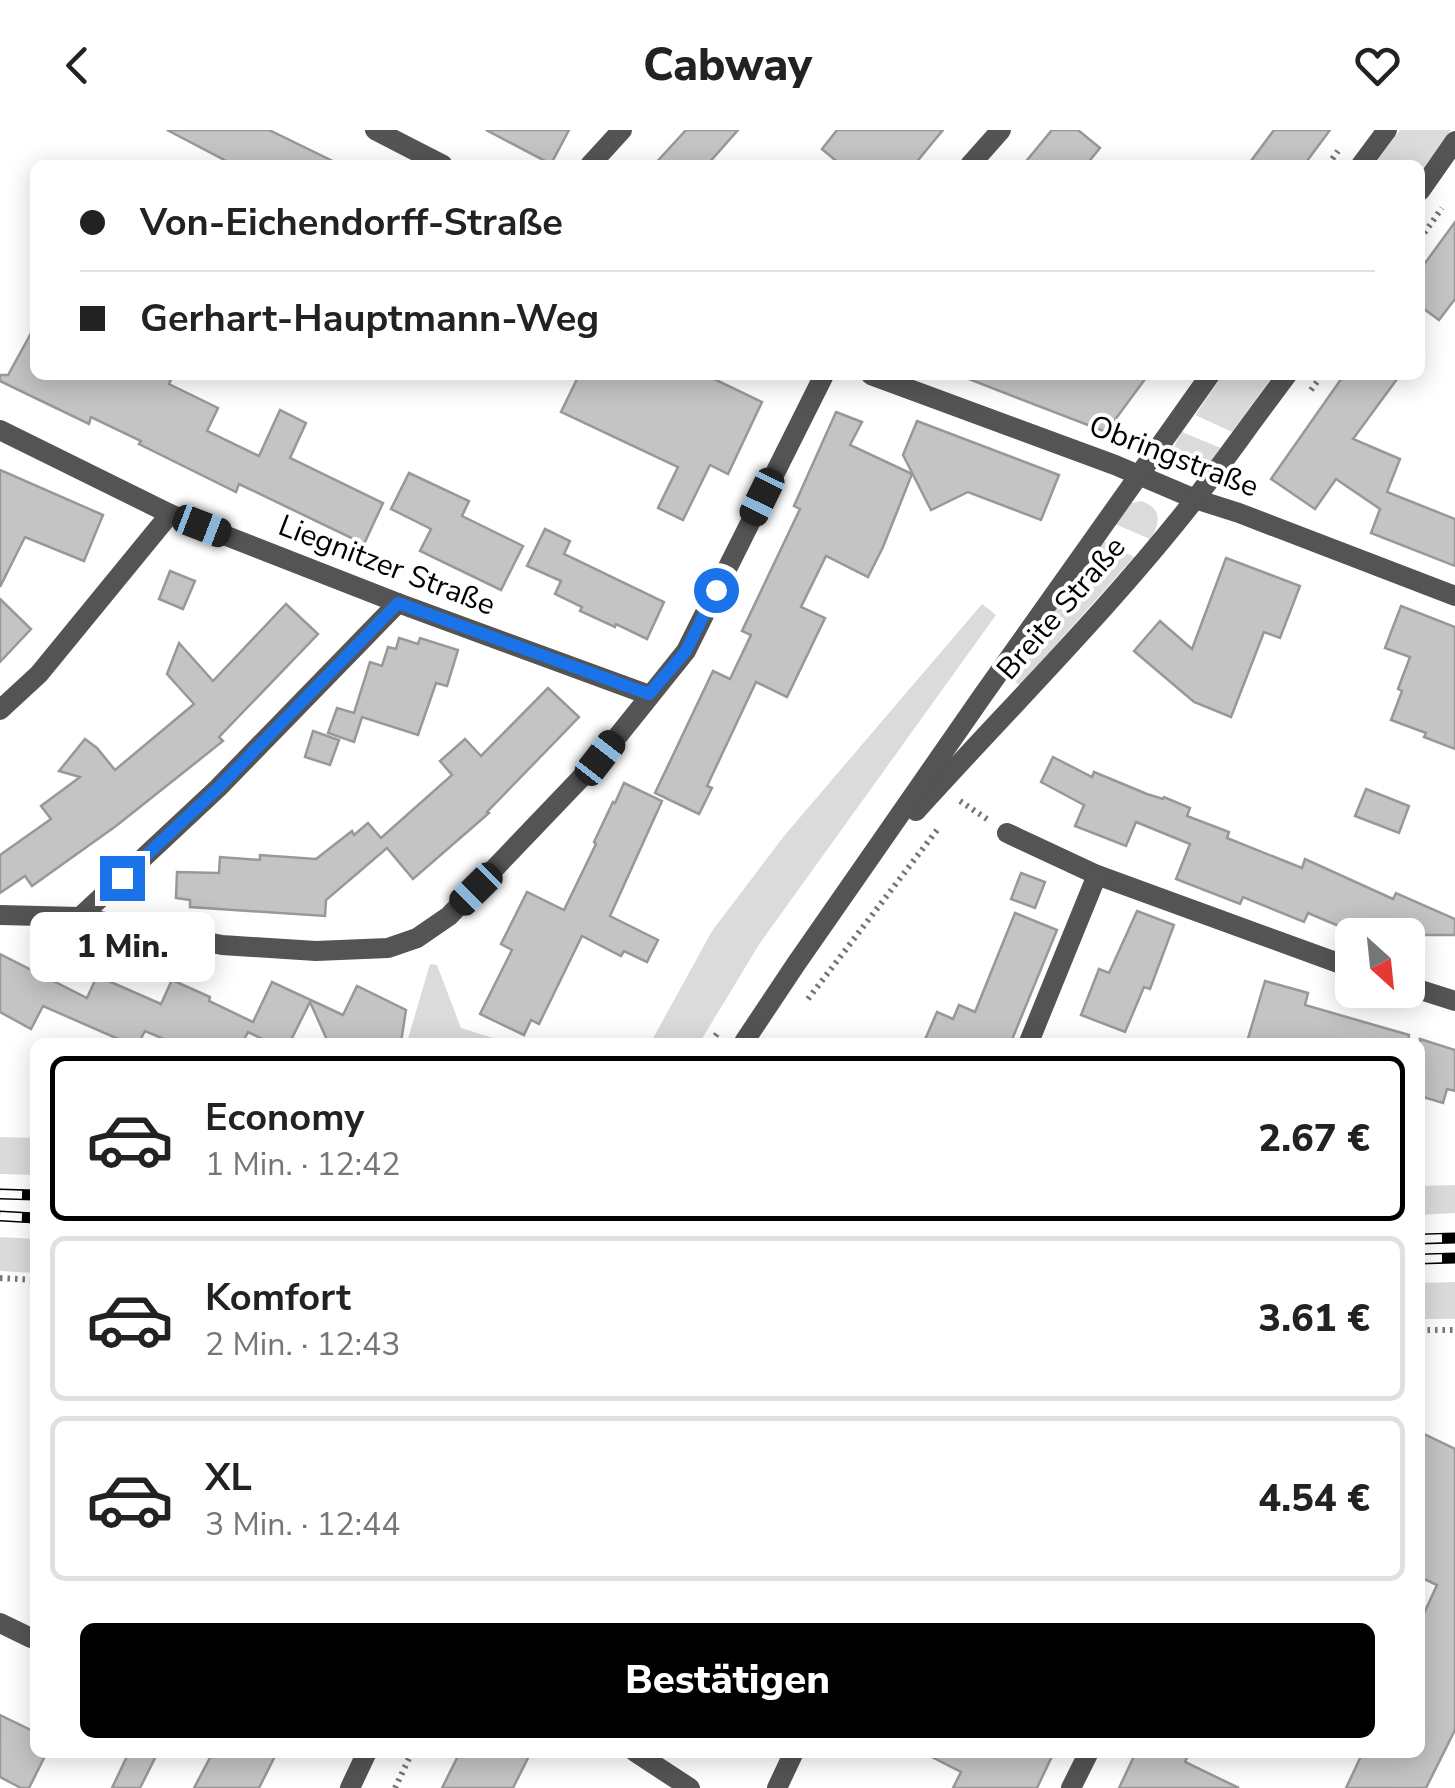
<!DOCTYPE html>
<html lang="de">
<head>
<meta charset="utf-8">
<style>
  body { margin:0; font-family:"Nunito Sans",sans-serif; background:#f6f6f6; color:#222; height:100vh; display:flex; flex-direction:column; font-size:38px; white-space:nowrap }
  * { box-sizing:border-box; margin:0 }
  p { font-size:32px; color:#767676 }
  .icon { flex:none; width:55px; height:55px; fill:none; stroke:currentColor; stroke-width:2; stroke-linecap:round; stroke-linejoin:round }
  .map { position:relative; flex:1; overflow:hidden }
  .sheet { position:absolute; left:30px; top:908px; width:1395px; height:720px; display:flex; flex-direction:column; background:#fff; border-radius:15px; box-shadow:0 5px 25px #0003 }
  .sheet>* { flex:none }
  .guide { position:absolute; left:30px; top:30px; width:1395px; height:220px; border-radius:15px; box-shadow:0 5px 25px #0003; display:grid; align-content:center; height:220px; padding:0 50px; background:#fff }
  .needle { width:65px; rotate:153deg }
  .fabs { position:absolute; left:1335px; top:788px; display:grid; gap:20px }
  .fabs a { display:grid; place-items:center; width:90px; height:90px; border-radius:15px; background:#fff; box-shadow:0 5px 25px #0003; font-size:50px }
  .end { position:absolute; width:45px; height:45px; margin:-22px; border:12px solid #1a73e8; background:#fff; box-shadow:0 0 0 5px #fff }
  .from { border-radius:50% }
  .bubble { position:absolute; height:70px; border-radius:15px; background:#fff; box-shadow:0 5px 25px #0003; font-size:32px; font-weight:800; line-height:70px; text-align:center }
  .car { position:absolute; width:30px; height:60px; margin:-30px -15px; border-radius:12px; box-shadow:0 0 8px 2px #0007; background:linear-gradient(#222 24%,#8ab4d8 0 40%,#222 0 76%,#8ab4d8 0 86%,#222 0) }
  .guide b { display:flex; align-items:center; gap:35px; height:95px; font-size:38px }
  .guide b+b { border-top:2px solid #e0e0e0 }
  .guide i { width:25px; height:25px; background:#222 }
  ul { padding:18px 0 0; list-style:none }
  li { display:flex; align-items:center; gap:30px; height:165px; margin:0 20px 15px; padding:0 30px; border:5px solid #e0e0e0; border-radius:15px }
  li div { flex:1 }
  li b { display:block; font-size:38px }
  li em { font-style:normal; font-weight:800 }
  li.current { border-color:#000 }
  li>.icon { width:90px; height:90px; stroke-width:1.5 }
  .action { display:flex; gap:20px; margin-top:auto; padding:20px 50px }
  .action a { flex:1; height:115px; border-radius:15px; background:#000; color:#fff; font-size:40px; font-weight:800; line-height:115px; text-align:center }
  header { display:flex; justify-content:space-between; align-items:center; height:130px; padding:0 50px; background:#fff; font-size:45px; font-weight:800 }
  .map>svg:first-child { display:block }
  .green { fill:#dbdbdb }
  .building { fill:#c4c4c4; stroke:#989898; stroke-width:2.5 }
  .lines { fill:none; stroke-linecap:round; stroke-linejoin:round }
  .path { stroke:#767676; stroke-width:6; stroke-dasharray:2.5 5; stroke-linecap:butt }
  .minor { stroke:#545454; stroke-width:20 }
  .tertiary { stroke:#545454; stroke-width:20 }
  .rail-casing { stroke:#000; stroke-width:11 }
  .rail { stroke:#fff; stroke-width:8; stroke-dasharray:22; stroke-linecap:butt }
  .route { stroke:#1a73e8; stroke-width:12 }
  .labels { text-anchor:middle; stroke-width:8; stroke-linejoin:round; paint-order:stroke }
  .street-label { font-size:30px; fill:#000; stroke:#fff }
</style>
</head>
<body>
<header><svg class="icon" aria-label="back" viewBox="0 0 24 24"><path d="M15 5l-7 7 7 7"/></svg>Cabway<svg class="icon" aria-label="heart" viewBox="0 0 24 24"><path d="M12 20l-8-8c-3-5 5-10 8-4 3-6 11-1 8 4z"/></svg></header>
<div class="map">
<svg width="1455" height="1658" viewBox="0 0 1455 1658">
  <rect width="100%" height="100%" fill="#fff"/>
  <g class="green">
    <path d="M 1400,0 L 1451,0 L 1420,42 L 1420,35 L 1374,35 Z"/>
    <path d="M 1223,245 L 1273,245 L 1232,302 L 1195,285 Z"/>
    <path d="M 1182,302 L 1221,318 L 1209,336 L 1192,341 C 1169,334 1170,319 1182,302 Z"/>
    <path d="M 1141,371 C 1162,378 1161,393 1150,409 L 1115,394 L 1131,373 Z"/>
    <path d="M 1103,411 L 1134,427 L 1020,555 L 1004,546 Z"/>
    <path d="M 982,474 L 996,485 L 760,813 L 700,912 L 651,912 L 712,801 L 784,706 Z"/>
    <path d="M 430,834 L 437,835 L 461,898 L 506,912 L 407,912 Z"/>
    <path d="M 0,1007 L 35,1008 L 35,1045 L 0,1044 Z"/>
    <path d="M 1455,1055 L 1455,1083 L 1420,1085 L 1420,1056 Z"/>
    <path d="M 0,1107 L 35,1109 L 35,1143 L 0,1141 Z"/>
    <path d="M 1455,1152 L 1455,1189 L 1420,1189 L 1420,1153 Z"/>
  </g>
  <g class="building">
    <path d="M 167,0 L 269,0 L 341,35 L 234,35 Z"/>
    <path d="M 486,0 L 569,0 L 551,34 Z"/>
    <path d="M 686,0 L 738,0 L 707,35 L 654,35 Z"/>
    <path d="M 837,0 L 943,0 L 914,35 L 841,35 L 822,19 Z"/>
    <path d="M 1052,0 L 1078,0 L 1100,18 L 1086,35 L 1023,35 Z"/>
    <path d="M 1274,0 L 1330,0 L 1304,35 L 1248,35 Z"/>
    <path d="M 1455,92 L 1455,169 L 1439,190 L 1420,176 L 1420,140 Z"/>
    <path d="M 35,196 L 35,245 L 173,245 L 169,254 L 218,278 L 207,301 L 259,326 L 280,280 L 306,293 L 290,328 L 383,373 L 364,414 L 239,354 L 236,362 L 139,314 L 141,311 L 91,287 L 89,294 L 0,251 L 0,245 L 8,245 Z"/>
    <path d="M 579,245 L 706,245 L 762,272 L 728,344 L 710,335 L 683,390 L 658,378 L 678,337 L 561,282 Z"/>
    <path d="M 966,245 L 1148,245 L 1106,302 L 966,248 Z"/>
    <path d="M 1344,245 L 1400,245 L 1353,309 L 1400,329 L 1387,362 L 1455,389 L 1455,436 L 1371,403 L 1380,379 L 1336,349 L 1315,379 L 1271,349 Z"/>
    <path d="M 836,282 L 862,292 L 850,315 L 912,344 L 883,417 L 868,447 L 826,426 L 801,477 L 825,488 L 787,567 L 756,552 L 707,656 L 712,658 L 699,684 L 655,663 L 713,541 L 730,549 L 751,505 L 742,501 L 800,379 L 794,376 Z"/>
    <path d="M 917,291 L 1059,345 L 1041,390 L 968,362 L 931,380 L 903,325 Z"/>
    <path d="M 0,340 L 103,385 L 84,431 L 25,407 L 0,457 Z"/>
    <path d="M 409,343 L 469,371 L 462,386 L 523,416 L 501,460 L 420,421 L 431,399 L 391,379 Z"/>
    <path d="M 545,399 L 570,411 L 564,424 L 664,472 L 647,509 L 616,494 L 615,497 L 580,481 L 582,477 L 555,464 L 561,451 L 527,436 Z"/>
    <path d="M 1226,428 L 1300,456 L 1280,508 L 1264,502 L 1231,587 L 1194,572 L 1134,521 L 1160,491 L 1192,519 Z"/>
    <path d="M 170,441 L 195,451 L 183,479 L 159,469 Z"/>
    <path d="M 0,469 L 31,499 L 0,532 Z"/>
    <path d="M 286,474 L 318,504 L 219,607 L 223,611 L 116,696 L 32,756 L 25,746 L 0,763 L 0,725 L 51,689 L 41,676 L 80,647 L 59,641 L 85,609 L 97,618 L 115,640 L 194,574 L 167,544 L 179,513 L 213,551 Z"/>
    <path d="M 1401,476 L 1455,497 L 1455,619 L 1424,607 L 1426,603 L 1391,590 L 1402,561 L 1398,559 L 1410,527 L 1385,518 Z"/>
    <path d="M 399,508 L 418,514 L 420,508 L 458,520 L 447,556 L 436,553 L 418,605 L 362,587 L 354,612 L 328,603 L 337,578 L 354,583 L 370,532 L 382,536 L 388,517 L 396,519 Z"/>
    <path d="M 548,558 L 579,587 L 487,682 L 489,683 L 413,749 L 387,718 L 326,770 L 325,786 L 190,777 L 190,770 L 176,768 L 177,742 L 219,743 L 220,727 L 260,730 L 260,725 L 316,729 L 352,701 L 354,705 L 368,693 L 381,708 L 452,645 L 440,631 L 465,609 L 481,626 Z"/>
    <path d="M 313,601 L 339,610 L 330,635 L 305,627 Z"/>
    <path d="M 1053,627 L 1092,647 L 1094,642 L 1147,664 L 1163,669 L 1164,667 L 1190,678 L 1187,686 L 1229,702 L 1227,708 L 1302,738 L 1305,729 L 1393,769 L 1396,763 L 1455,789 L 1455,805 L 1360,805 L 1308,783 L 1304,792 L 1243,767 L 1240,774 L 1176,749 L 1190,714 L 1136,692 L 1126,716 L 1075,696 L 1084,675 L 1041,652 Z"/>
    <path d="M 624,653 L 662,671 L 610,786 L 658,810 L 647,832 L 624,821 L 621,826 L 582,806 L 539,894 L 531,890 L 524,905 L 480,884 L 512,820 L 501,814 L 527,762 L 564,780 L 596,714 L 594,712 L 613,672 L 615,673 Z"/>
    <path d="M 1366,659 L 1409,676 L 1399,703 L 1355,686 Z"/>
    <path d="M 1021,743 L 1045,752 L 1035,778 L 1011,769 Z"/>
    <path d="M 1137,781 L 1174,795 L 1150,859 L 1144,857 L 1125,902 L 1081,885 L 1099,839 L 1109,843 Z"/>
    <path d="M 1015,783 L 1057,800 L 1011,912 L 924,912 L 937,882 L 953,889 L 959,875 L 975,882 Z"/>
    <path d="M 0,824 L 87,868 L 97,846 L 161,874 L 172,850 L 210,867 L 209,871 L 253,892 L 272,852 L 343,885 L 357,856 L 406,880 L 401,912 L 328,912 L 310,872 L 290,912 L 269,912 L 248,902 L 243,912 L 171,912 L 145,901 L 139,912 L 125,912 L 43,876 L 31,899 L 0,882 Z"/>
    <path d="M 1265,851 L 1308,863 L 1305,875 L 1409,905 L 1408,912 L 1247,912 Z"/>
    <path d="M 1420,909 L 1455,920 L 1455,961 L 1447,959 L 1443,973 L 1420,966 Z"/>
    <path d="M 1420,1302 L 1455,1319 L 1455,1600 L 1426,1658 L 1346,1658 L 1363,1622 L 1420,1622 L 1420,1492 L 1437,1455 L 1420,1447 Z"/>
    <path d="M 0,1585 L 35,1602 L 35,1622 L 47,1622 L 29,1658 L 21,1658 L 0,1647 Z"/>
    <path d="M 129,1622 L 158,1622 L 140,1658 L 112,1658 Z"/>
    <path d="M 213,1622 L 277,1622 L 259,1658 L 194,1658 Z"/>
    <path d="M 460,1622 L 531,1622 L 513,1658 L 442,1658 Z"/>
    <path d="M 922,1622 L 1054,1622 L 1037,1658 L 953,1658 L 961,1642 Z"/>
    <path d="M 1136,1622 L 1190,1622 L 1185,1632 L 1239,1658 L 1119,1658 Z"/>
  </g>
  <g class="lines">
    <g class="path">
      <path d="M 1328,35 L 1338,21"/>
      <path d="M 1420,109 L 1442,78"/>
      <path d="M 1311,260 L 1322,245"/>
      <path d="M 960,671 L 990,691"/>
      <path d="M 808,869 L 937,700"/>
      <path d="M 711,912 L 719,901"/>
      <path d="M 0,1148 L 35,1150"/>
      <path d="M 1420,1200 L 1455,1200"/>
      <path d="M 395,1658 L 412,1622"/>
    </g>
    <g class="minor">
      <path d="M 375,0 L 443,35"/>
      <path d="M 590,35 L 622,0"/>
      <path d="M 970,35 L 1001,0"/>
      <path d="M 871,245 L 1115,335 L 1195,369 L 1239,383 L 1455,466"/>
      <path d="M 0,300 L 170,384 L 398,473 L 649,565"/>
      <path d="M 0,580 L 39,544 L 170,384"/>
      <path d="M 1007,703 L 1097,745 L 1352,838"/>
      <path d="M 0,785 L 80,787 L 222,815 L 316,821 L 388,818 L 417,808 L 449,786 L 601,627 L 686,521 L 824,245"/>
      <path d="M 80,787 L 218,658 L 398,473"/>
      <path d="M 1408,856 L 1455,871"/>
      <path d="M 1029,912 L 1097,745"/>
      <path d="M 0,1493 L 31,1508"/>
      <path d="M 635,1622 L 690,1658"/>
      <path d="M 777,1658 L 794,1622"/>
      <path d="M 1071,1658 L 1089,1622"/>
    </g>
    <g class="tertiary">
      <path d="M 1361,35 L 1387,0"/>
      <path d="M 1420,61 L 1455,11"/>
      <path d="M 916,681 C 1010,577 1110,478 1196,368 C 1227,327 1256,286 1287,245"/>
      <path d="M 744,912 L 796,834 L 983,565 L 1210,245"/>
      <path d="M 350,1658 L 367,1622"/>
    </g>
    <g class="rail-casing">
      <g id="rail">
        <path d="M 0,1064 L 35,1065"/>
        <path d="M 0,1086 L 35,1088"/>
        <path d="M 1420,1109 L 1455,1108"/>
        <path d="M 1420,1129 L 1455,1128"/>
      </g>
    </g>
    <use href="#rail" class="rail"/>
  </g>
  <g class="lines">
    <path class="route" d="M 122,748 L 218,658 L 398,473 L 649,564 L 686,521 L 716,460"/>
  </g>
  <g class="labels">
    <g class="street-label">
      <text transform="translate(1174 326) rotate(21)" y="10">Obringstraße</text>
      <text transform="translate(387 435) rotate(21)" y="10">Liegnitzer Straße</text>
      <text transform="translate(1061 478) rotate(-49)" y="10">Breite Straße</text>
    </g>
  </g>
</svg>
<div class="fabs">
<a><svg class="needle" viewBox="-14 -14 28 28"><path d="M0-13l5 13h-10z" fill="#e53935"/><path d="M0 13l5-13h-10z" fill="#767676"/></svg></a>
</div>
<i class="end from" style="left:716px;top:460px"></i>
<i class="end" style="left:122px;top:748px"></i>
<div class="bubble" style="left:30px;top:782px;width:185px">1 Min.</div>
<i class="car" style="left:762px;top:367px;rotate:206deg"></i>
<i class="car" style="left:202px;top:396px;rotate:111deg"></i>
<i class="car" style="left:600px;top:628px;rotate:38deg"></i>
<i class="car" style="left:476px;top:759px;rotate:225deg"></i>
<div class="guide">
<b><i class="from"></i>Von-Eichendorff-Straße</b>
<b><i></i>Gerhart-Hauptmann-Weg</b>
</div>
<section class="sheet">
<ul>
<li class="current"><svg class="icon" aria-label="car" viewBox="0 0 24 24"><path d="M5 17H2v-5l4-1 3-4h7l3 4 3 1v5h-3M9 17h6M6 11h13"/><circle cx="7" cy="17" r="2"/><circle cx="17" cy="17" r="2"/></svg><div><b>Economy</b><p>1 Min. · 12:42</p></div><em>2.67 €</em></li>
<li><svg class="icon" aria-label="car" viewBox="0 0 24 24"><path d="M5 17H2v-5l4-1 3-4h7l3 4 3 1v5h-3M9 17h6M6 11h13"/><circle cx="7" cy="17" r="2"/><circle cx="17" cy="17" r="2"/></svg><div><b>Komfort</b><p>2 Min. · 12:43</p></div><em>3.61 €</em></li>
<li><svg class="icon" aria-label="car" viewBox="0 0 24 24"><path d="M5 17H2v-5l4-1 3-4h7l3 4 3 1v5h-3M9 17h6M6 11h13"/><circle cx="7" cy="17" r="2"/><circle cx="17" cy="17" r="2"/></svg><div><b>XL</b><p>3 Min. · 12:44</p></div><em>4.54 €</em></li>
</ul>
<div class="action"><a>Bestätigen</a></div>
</section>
</div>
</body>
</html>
